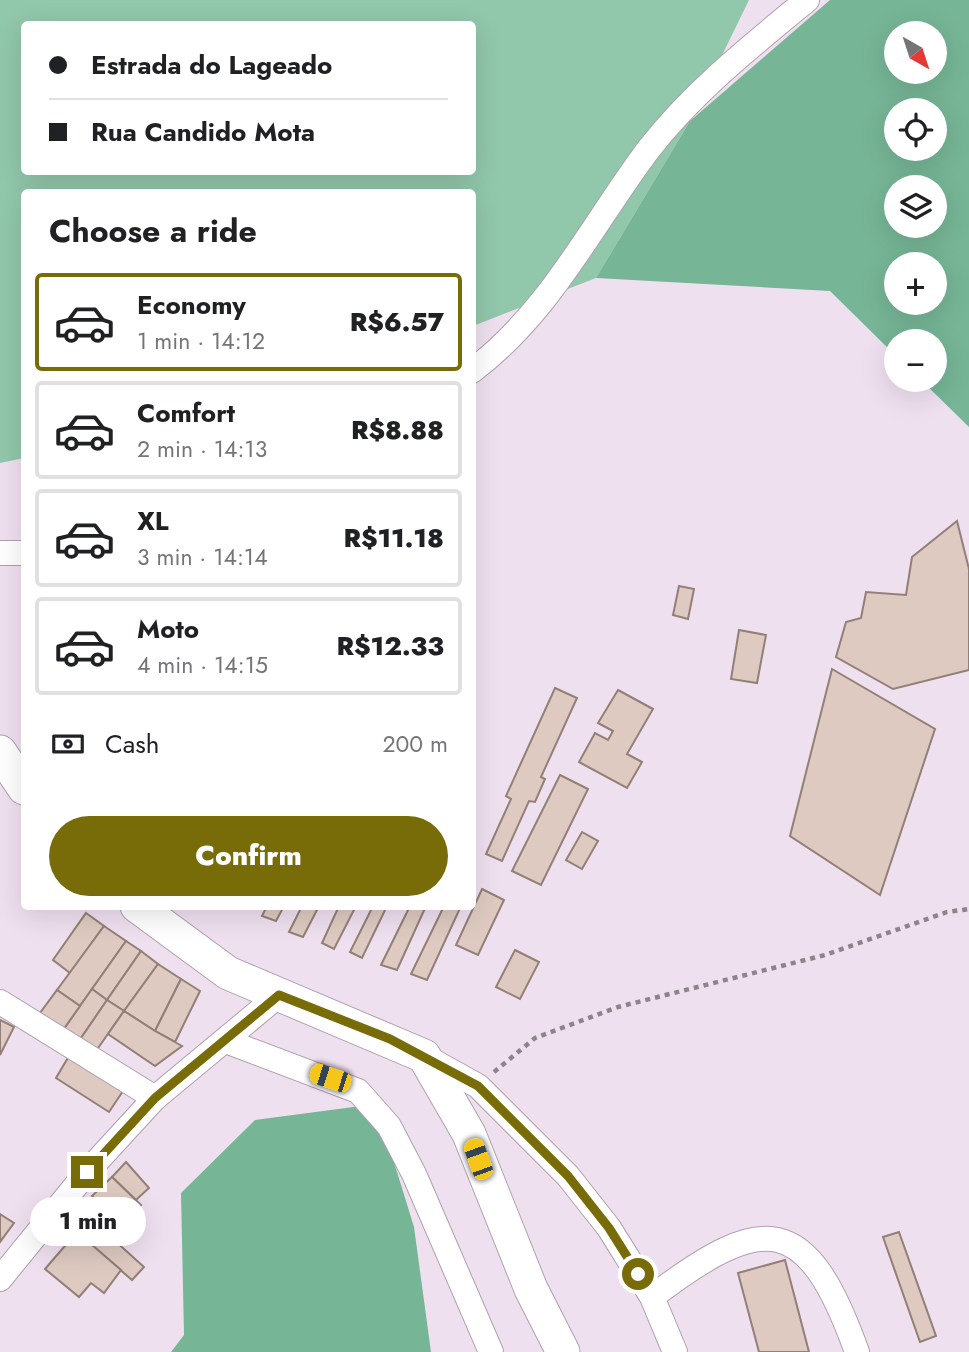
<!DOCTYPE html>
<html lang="en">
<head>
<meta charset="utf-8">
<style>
  body { margin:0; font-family:Jost,sans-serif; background:#f6f6f6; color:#202124; height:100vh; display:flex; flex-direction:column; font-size:26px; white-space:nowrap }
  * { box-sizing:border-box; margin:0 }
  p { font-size:23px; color:#757577 }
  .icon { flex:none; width:38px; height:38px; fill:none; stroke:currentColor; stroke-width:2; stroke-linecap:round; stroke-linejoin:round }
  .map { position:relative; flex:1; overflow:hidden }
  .side { position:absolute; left:21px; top:189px; width:455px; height:721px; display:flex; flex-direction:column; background:#fff; border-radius:7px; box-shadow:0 7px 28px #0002 }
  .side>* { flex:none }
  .hud { position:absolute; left:21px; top:21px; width:455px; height:154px; border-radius:7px; box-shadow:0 7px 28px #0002; display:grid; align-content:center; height:154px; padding:0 28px; background:#fff }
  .needle { width:46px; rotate:141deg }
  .fabs { position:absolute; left:884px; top:21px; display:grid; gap:14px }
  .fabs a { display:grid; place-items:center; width:63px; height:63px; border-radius:50%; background:#fff; box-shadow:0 7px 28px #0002; font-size:35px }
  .end { position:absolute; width:32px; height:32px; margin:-16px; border:9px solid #776c07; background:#fff; box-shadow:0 0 0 4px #fff }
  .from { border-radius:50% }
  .bubble { position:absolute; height:49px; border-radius:24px; background:#fff; box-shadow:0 7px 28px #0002; font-size:23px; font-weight:800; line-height:49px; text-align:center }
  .car { position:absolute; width:21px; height:42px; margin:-21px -10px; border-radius:9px; box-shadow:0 0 5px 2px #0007; background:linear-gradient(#f5c518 24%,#345 0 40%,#f5c518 0 76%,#345 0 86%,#f5c518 0) }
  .hud b { display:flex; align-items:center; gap:24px; height:66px; font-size:26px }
  .hud b+b { border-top:2px solid #e0e0e0 }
  .hud i { width:18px; height:18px; background:#202124 }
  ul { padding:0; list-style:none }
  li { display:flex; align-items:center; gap:21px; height:98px; margin:0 14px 10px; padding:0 14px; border:4px solid #e0e0e0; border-radius:7px }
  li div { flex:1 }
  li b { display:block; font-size:26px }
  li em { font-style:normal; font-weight:800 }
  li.current { border-color:#776c07 }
  li>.icon { width:63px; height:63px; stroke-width:1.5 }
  h2 { padding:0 28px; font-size:32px; line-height:84px }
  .pay { display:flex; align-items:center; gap:18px; height:77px; padding:0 28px; font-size:26px }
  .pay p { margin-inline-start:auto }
  .action { display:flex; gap:14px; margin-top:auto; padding:14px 28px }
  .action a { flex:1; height:80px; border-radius:42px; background:#776c07; color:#fff; font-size:28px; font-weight:800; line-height:80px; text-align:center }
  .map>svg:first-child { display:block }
  .green { fill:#91c7ab; fill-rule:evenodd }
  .forest { fill:#76b596; fill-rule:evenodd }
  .building { fill:#decac1; stroke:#927f77; stroke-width:2 }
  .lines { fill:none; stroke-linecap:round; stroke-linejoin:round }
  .street-casing { stroke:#afa0ae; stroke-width:26 }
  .secondary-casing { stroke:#afa0ae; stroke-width:35 }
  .path { stroke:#8d838c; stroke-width:4.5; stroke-dasharray:5 5; stroke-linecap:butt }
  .street { stroke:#fff; stroke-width:24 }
  .secondary { stroke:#fff; stroke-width:33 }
  .route { stroke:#776c07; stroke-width:9 }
</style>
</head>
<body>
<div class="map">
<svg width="969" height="1352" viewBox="0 0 969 1352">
  <rect width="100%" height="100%" fill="#efe0ef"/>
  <path class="green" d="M 0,0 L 749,0 L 690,121 L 596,278 L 473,326 L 472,192 L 24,192 L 24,458 L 0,463 ZM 24,24 L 472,24 L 472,172 L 24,172 Z"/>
  <g class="forest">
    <path d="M 830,0 L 969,0 L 969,427 L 921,380 L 934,380 L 934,341 L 896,341 L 896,356 L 830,291 L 596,278 L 690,121 ZM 896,33 L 934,33 L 934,72 L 896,72 ZM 896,110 L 934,110 L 934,149 L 896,149 ZM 896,187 L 934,187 L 934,226 L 896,226 ZM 896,264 L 934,264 L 934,303 L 896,303 Z"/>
    <path d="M 376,1104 L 414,1227 L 431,1352 L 171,1352 L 184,1335 L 181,1193 L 255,1120 Z"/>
  </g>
  <g class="building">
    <path d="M 957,521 L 969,569 L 969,670 L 893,689 L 836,657 L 846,622 L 861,618 L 866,592 L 906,595 L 912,557 Z"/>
    <path d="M 679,586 L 694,589 L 688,619 L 673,615 Z"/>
    <path d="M 739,630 L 766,635 L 757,683 L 731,679 Z"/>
    <path d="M 832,669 L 935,729 L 880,895 L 790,836 Z"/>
    <path d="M 555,688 L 577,698 L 541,777 L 545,779 L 535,802 L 529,801 L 502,861 L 486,854 L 511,799 L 506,796 Z"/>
    <path d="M 618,690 L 653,709 L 627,754 L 642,762 L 627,788 L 579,762 L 595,733 L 608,740 L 613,731 L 598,723 Z"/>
    <path d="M 560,775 L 588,789 L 541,885 L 512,871 Z"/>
    <path d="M 582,832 L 598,841 L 582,869 L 566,860 Z"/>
    <path d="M 482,889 L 504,900 L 478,955 L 456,945 Z"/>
    <path d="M 267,906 L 284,906 L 276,921 L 262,916 Z"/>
    <path d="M 302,906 L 319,906 L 303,937 L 289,932 Z"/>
    <path d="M 339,906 L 356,906 L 334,949 L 322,943 Z"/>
    <path d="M 373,906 L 387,906 L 362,958 L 350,952 Z"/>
    <path d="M 410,906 L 426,906 L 397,970 L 381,965 Z"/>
    <path d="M 444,906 L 461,906 L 427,980 L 411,974 Z"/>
    <path d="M 86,913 L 104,926 L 70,973 L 53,960 Z"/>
    <path d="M 104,926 L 126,941 L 80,1006 L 57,990 Z"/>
    <path d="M 126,941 L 141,951 L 107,1000 L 92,989 Z"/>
    <path d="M 515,950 L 539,962 L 520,999 L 496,987 Z"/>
    <path d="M 141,951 L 158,964 L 124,1011 L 107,1000 Z"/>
    <path d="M 158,964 L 181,979 L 155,1031 L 124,1011 Z"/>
    <path d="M 181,979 L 200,991 L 175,1042 L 155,1031 Z"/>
    <path d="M 92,989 L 107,1000 L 79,1041 L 63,1030 Z"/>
    <path d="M 57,990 L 80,1006 L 63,1030 L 40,1013 Z"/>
    <path d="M 107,1000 L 124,1011 L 96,1051 L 79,1041 Z"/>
    <path d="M 124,1011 L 155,1031 L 182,1046 L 155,1066 L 108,1034 Z"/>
    <path d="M 0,1020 L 14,1027 L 0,1055 Z"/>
    <path d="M 69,1056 L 123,1091 L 109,1112 L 56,1078 Z"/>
    <path d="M 126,1162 L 149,1188 L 136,1200 L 112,1177 Z"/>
    <path d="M 112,1177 L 141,1205 L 122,1225 L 92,1196 Z"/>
    <path d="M 0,1214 L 14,1223 L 0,1242 Z"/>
    <path d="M 92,1220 L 144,1267 L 132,1280 L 79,1234 Z"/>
    <path d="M 77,1232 L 121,1270 L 104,1293 L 91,1283 L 79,1297 L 45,1269 Z"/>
    <path d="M 899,1232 L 936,1336 L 920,1342 L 883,1237 Z"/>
    <path d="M 785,1260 L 809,1352 L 759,1352 L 738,1273 Z"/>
  </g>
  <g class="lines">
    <g class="street-casing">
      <g id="street">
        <path d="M 472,371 C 550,312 591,226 648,150 C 693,92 750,47 807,0"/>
        <path d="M 0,553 L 24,553"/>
        <path d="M 0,1002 L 155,1098"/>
        <path d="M 226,1041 L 358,1091 L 389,1126 L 414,1174 L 491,1352"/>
        <path d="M 424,1056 L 478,1086 L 568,1176 L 609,1228 L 652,1297 L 675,1352"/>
        <path d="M 0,1279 L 87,1172 L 155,1098 L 279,995"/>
        <path d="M 652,1297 C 765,1211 807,1213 857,1352"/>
      </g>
    </g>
    <g class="secondary-casing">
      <g id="secondary">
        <path d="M 0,752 L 24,788"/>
        <path d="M 137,906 L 228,973 L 424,1056 L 469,1134 L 531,1289 L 563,1352"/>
      </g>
    </g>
    <path class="path" d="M 494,1072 L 535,1038 L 618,1007 L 825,955 L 947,912 L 969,909"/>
    <use href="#street" class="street"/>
    <use href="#secondary" class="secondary"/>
  </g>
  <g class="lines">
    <path class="route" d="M 87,1172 L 155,1098 L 279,995 L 390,1039 L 478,1086 L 568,1176 L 609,1228 L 638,1274"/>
  </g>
</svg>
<div class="fabs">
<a><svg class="needle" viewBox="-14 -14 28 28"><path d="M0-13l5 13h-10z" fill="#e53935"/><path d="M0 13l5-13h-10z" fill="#757577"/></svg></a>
<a><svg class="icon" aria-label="locate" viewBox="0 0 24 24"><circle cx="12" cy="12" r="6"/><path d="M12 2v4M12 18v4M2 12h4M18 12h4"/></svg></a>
<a><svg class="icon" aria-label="layers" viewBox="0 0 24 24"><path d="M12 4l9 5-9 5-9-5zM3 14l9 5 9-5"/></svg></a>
<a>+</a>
<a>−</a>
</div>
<i class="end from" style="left:638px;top:1274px"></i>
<i class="end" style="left:87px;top:1172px"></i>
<div class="bubble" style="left:30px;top:1197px;width:116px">1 min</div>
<i class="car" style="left:330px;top:1078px;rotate:288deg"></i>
<i class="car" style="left:478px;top:1159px;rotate:340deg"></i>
<div class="hud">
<b><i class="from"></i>Estrada do Lageado</b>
<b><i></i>Rua Candido Mota</b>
</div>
<section class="side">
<h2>Choose a ride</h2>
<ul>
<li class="current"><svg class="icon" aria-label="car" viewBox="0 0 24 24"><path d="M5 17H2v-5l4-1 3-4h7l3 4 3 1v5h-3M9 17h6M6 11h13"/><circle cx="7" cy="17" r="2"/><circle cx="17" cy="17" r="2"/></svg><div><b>Economy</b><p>1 min · 14:12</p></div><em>R$6.57</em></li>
<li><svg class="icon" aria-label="car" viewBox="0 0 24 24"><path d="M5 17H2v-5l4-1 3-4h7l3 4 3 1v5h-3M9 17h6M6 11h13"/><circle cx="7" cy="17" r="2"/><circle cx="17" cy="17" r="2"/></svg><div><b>Comfort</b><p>2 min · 14:13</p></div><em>R$8.88</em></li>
<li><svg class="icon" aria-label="car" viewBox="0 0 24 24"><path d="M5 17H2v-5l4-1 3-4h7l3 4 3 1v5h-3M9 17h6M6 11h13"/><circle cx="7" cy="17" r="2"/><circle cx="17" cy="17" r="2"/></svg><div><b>XL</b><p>3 min · 14:14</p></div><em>R$11.18</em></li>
<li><svg class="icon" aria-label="car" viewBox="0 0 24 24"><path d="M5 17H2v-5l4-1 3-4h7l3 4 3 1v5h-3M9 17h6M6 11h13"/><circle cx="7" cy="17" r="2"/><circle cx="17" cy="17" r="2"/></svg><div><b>Moto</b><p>4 min · 14:15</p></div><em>R$12.33</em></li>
</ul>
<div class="pay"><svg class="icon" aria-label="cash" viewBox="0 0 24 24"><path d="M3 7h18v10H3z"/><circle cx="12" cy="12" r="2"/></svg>Cash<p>200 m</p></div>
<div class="action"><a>Confirm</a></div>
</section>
</div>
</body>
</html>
